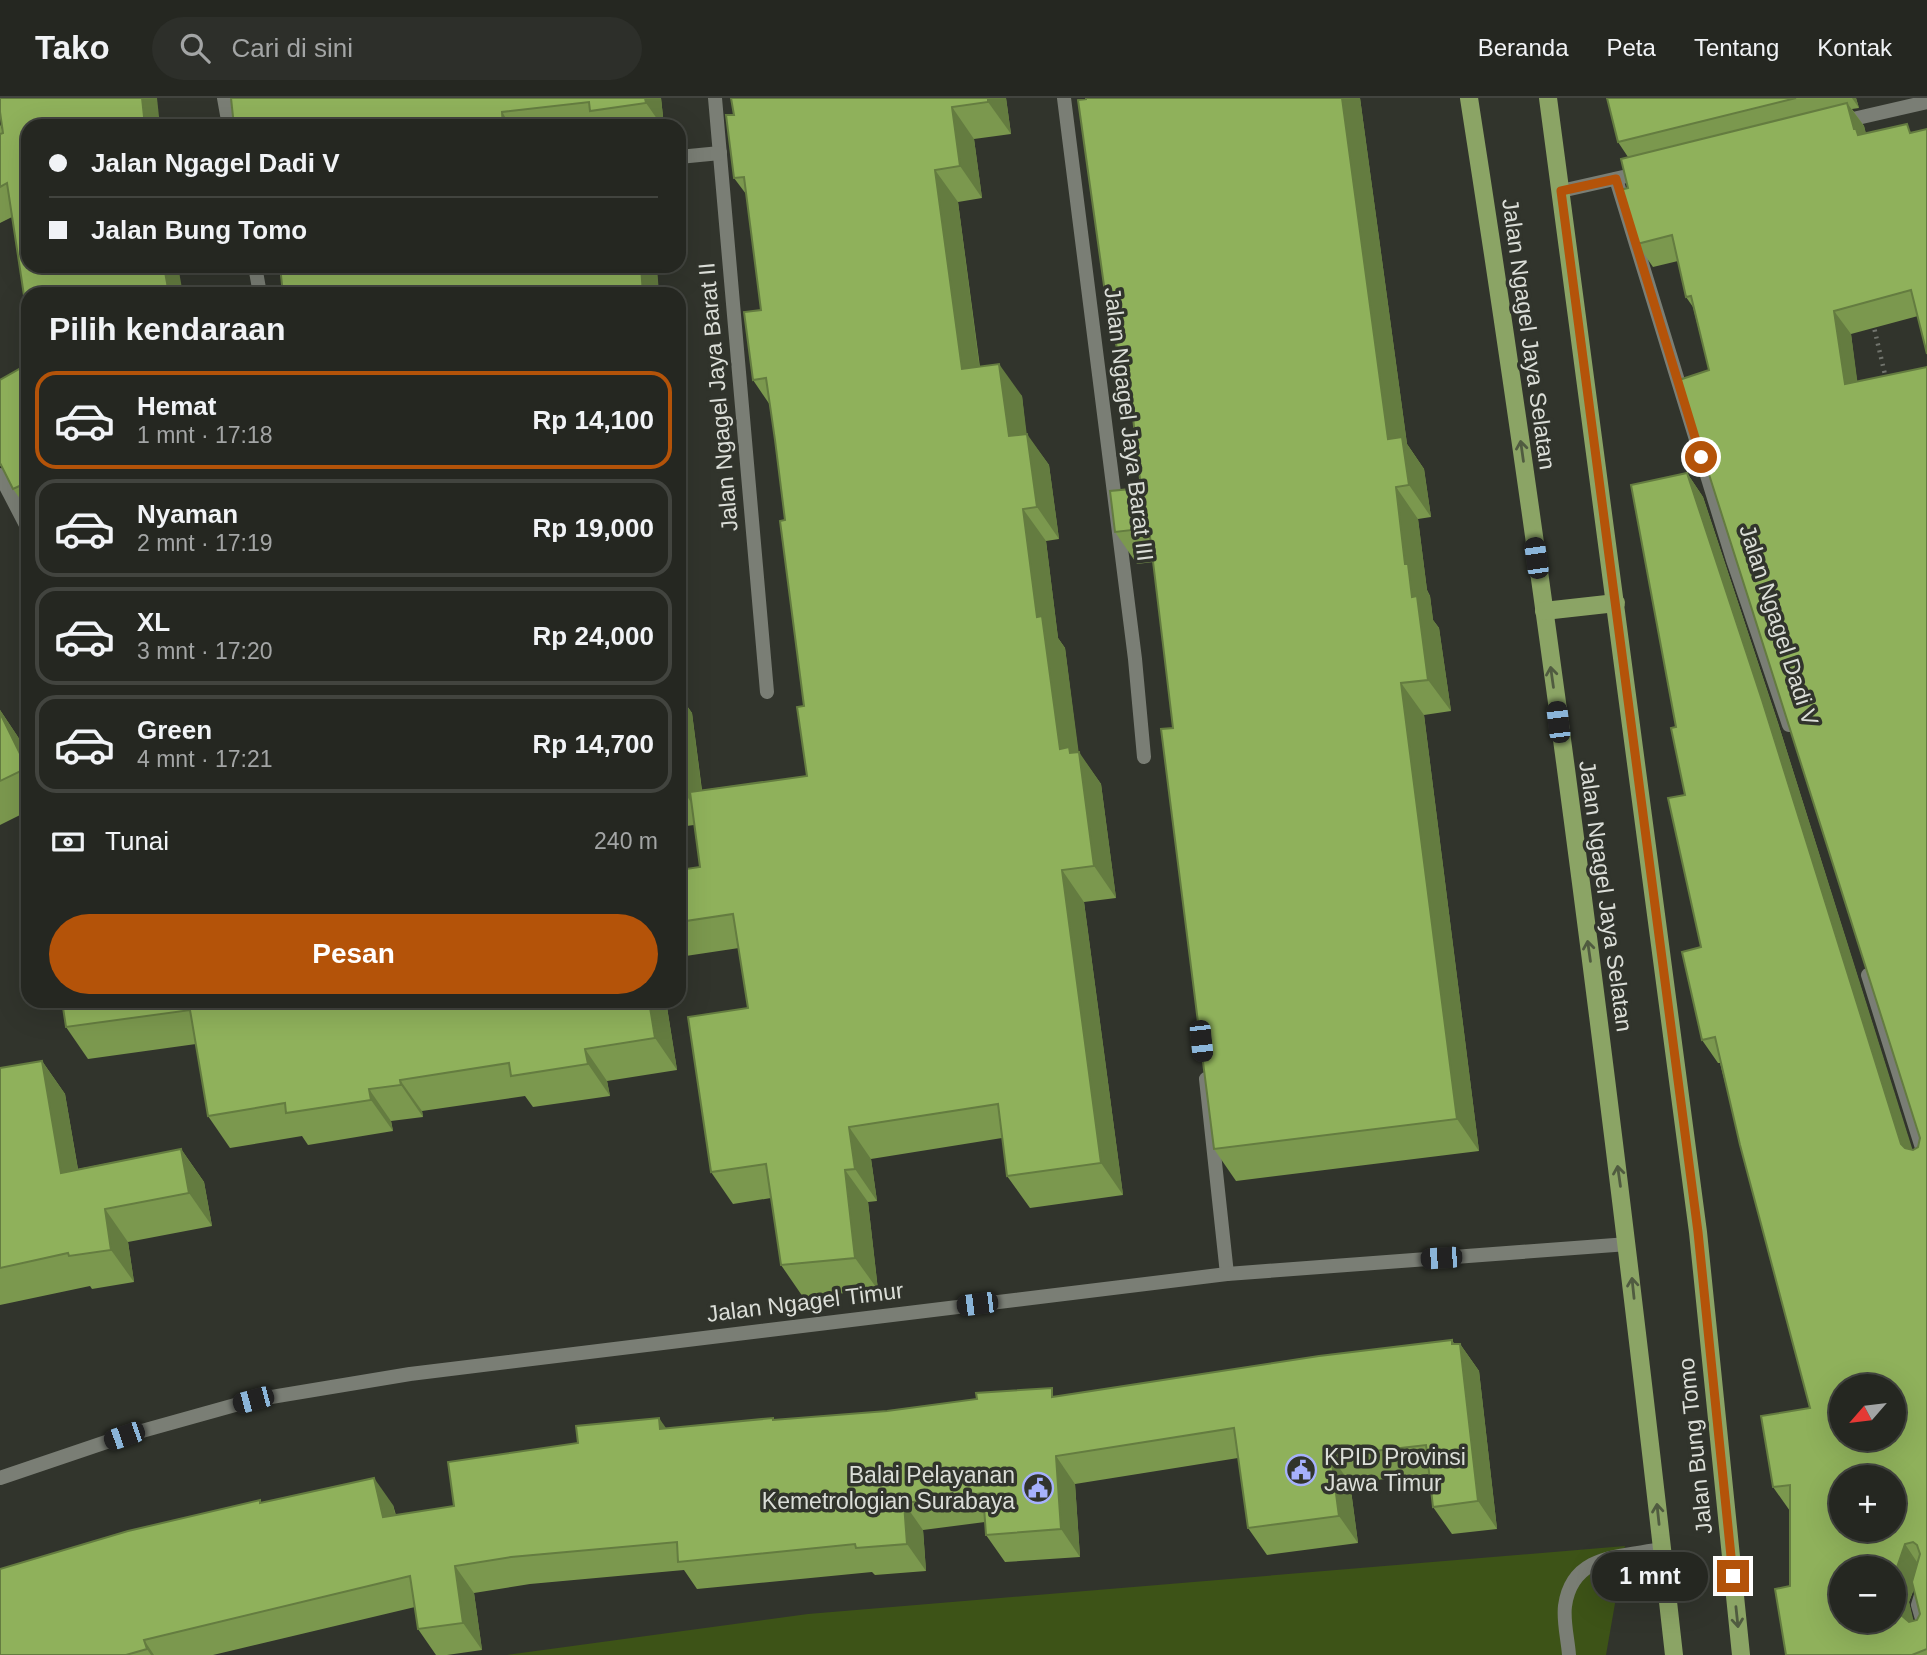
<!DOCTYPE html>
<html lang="id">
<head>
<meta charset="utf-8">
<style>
  body { margin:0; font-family:Helvetica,sans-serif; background:#2d2f2a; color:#f1f3f6; height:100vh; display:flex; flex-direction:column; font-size:26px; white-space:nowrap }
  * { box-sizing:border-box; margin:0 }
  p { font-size:23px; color:#a3a5a5 }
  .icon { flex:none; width:38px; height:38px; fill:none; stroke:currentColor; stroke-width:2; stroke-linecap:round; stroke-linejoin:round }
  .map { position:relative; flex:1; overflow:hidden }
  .drawer { position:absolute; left:21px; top:189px; width:665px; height:721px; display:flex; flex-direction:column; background:#252721; border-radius:21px; box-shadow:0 7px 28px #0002,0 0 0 2px #42443f }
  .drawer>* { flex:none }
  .guide { position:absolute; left:21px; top:21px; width:665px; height:154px; border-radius:21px; box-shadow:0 7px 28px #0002,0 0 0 2px #42443f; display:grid; align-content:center; height:154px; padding:0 28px; background:#252721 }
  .needle { width:46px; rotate:242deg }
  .buttons { position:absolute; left:1829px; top:1276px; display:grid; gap:14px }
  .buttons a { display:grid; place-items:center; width:77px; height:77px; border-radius:50%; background:#252721; box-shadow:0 7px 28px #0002,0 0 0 2px #42443f; font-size:35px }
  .end { position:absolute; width:32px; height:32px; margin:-16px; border:9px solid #b45309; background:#fff; box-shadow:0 0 0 4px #fff }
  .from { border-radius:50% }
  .bubble { position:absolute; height:49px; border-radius:24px; background:#252721; box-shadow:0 7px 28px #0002,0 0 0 2px #42443f; font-size:23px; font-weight:600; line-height:49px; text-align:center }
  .car { position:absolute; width:21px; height:42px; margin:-21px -10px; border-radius:9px; box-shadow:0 0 5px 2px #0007; background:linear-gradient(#222 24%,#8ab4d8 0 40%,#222 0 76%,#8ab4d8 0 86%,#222 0) }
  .guide b { display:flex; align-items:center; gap:24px; height:66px; font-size:26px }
  .guide b+b { border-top:2px solid #42443f }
  .guide i { width:18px; height:18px; background:#f1f3f6 }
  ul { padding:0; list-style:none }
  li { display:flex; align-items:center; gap:21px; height:98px; margin:0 14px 10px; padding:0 14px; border:4px solid #42443f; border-radius:21px }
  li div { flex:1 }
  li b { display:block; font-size:26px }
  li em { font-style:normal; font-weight:600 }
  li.current { border-color:#b45309 }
  li>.icon { width:63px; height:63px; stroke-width:1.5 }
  h2 { padding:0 28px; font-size:32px; line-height:84px }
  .pay { display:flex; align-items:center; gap:18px; height:77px; padding:0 28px; font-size:26px }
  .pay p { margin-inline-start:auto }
  .button { display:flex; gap:14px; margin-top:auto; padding:14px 28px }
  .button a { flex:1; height:80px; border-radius:42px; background:#b45309; color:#fff; font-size:28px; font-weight:600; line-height:80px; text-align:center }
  header { display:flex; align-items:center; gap:42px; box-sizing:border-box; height:98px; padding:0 35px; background:#252721; border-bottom:2px solid #42443f }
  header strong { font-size:33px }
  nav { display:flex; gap:38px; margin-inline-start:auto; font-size:24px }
  .search { width:490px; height:63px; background:#2d2f2a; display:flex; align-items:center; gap:18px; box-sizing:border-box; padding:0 24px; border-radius:38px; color:#a3a5a5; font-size:26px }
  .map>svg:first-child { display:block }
  .green { fill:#3d5317 }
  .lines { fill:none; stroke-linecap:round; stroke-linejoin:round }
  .path { stroke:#71746d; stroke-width:4.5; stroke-dasharray:2 5; stroke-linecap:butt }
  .service { stroke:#7a7e75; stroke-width:14 }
  .minor { stroke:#7a7e75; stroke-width:14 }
  .tertiary { stroke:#7a7e75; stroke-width:14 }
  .primary { stroke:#8ba465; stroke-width:18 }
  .wall { fill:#7b984e; fill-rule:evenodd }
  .shaded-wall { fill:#647c40 }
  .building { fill:#8fb15b; stroke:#647c40; stroke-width:2; fill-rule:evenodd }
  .oneway { stroke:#505b40 }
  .route { stroke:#b45309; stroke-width:9 }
  .labels { text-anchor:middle; stroke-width:7; stroke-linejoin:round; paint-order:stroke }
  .street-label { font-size:23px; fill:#dbded8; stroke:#31342c }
  .poi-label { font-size:23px; fill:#dbded8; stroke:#31342c; text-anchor:start }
</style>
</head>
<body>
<header>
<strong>Tako</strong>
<div class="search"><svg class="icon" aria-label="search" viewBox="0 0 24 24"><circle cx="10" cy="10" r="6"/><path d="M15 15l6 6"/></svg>Cari di sini</div>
<nav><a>Beranda</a><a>Peta</a><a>Tentang</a><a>Kontak</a></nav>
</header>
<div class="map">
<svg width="1927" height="1557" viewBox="0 0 1927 1557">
  <rect width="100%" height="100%" fill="#31342c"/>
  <path class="green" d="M 1625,1448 L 1606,1557 L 507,1557 L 808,1516 Z"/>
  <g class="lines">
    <path class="path" d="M 1873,225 L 1886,281"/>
    <g class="service">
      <path d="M 0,377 L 28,431"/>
      <path d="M 1206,981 L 1227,1176"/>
      <path d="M 1569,1557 C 1568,1542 1563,1523 1565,1508 C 1572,1456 1620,1459 1662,1451"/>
    </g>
    <g class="minor">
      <path d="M 224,0 L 229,28"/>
      <path d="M 715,0 L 767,594"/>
      <path d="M 1064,0 L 1135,561 L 1144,659"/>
      <path d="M 1840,24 L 1927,4"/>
      <path d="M 679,59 L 720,55"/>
      <path d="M 1616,81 L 1733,462 L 1789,627"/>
      <path d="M 1561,93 L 1623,79"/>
      <path d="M 255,168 L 260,196"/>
      <path d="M 1868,877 L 1927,1066"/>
      <path d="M 1927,1477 L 1918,1507 L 1927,1538"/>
    </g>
    <path class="tertiary" d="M 0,1380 L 124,1338 L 253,1302 L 410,1276 L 1227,1176 L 1628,1146"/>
    <g class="primary">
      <path d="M 1469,0 C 1550,517 1616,1037 1674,1557"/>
      <path d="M 1548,0 L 1698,1134 L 1741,1557"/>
      <path d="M 1544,513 L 1616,505"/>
    </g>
  </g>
  <g class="wall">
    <path d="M 661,0 L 664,28 L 234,28 Z"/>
    <path d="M 731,0 L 1006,0 L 1011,36 L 974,41 L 982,100 L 958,104 L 980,269 L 1022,298 L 1026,336 L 1049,367 L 1059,441 L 1046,443 L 1058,540 L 1065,550 L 1078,654 L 1101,686 L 1116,800 L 1084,804 L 1123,1097 L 1030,1110 L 1007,1078 L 1002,1040 L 871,1061 L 877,1103 L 868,1104 L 878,1192 L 803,1199 L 781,1167 L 771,1100 L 733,1106 L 711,1074 L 748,910 L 739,850 L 679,859 L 679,772 L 700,769 L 694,727 L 679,729 L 679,597 L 692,615 L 702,692 L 807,678 L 804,608 L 785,422 L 775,342 L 770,307 L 753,282 L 761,212 L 746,96 L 734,80 L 734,17 Z"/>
    <path d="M 1086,0 L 1360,0 L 1407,346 L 1424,371 L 1431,419 L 1418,421 L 1427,492 L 1430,498 L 1433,522 L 1439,530 L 1451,613 L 1424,617 L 1479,1053 L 1236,1083 L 1214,1051 L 1173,630 L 1153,464 L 1137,466 L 1115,434 L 1141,390 L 1133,315 L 1124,303 L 1111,214 L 1107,209 Z"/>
    <path d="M 1607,0 L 1856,0 L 1859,10 L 1852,11 L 1864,28 L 1866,36 L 1907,26 L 1918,218 L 1851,236 L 1857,284 L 1927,269 L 1927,1557 L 1786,1557 L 1790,1488 L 1790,1413 L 1773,1389 L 1810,1310 L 1720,965 L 1718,965 L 1702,942 L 1701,849 L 1685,697 L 1676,629 L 1687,375 L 1703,399 L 1778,625 L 1912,1052 L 1918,1049 L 1920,1040 L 1709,272 L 1693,209 L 1686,199 L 1678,163 L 1653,169 L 1637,146 L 1628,90 L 1628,59 L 1618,44 ZM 1914,1491 L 1920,1516 L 1917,1522 L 1913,1523 L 1909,1504 Z"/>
    <path d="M 0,26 L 2,31 L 12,119 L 0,125 Z"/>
    <path d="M 28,266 L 28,412 L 13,391 L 2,368 L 0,368 L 0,282 Z"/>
    <path d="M 679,317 L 685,372 L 679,373 Z"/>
    <path d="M 0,612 L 18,639 L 28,658 L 28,713 L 0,727 Z"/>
    <path d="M 62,903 L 666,903 L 677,972 L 607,983 L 610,998 L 533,1009 L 525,998 L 422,1013 L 423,1019 L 391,1023 L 393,1033 L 308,1047 L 302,1038 L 230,1050 L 208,1018 L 196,946 L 88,961 L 66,929 Z"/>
    <path d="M 42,963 L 65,996 L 78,1071 L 181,1051 L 204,1084 L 212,1128 L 128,1144 L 134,1184 L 92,1191 L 90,1188 L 0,1207 L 0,970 Z"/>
    <path d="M 1452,1242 L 1454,1246 L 1460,1246 L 1479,1273 L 1497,1431 L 1452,1436 L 1433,1409 L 1429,1376 L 1350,1385 L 1358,1445 L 1267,1457 L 1248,1430 L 1238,1360 L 1075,1386 L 1080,1459 L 1005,1464 L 986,1437 L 985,1424 L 923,1432 L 926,1473 L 875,1477 L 872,1474 L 697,1491 L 684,1472 L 530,1486 L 474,1495 L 482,1552 L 447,1557 L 436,1557 L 418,1531 L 415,1509 L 213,1557 L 0,1557 L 260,1402 L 262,1405 L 393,1407 L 396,1417 L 454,1408 L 578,1345 L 667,1331 L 887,1313 L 1057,1298 Z"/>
  </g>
  <g class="shaded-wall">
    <path d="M 142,0 L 157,0 L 160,28 L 145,28 Z"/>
    <path d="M 645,0 L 661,0 L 664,28 L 662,28 L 646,5 Z"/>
    <path d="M 988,0 L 1006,0 L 1011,36 L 988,4 Z"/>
    <path d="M 1342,0 L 1360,0 L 1407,346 L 1424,371 L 1431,419 L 1409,387 L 1388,341 Z"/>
    <path d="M 1852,0 L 1856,0 L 1859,10 Z"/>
    <path d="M 1847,5 L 1864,28 L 1869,48 L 1874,61 L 1854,31 Z"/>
    <path d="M 952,9 L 974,41 L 982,100 L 960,68 Z"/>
    <path d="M 502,14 L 511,28 L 503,28 Z"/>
    <path d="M 935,72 L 958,104 L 984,303 L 962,271 Z"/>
    <path d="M 164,168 L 178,168 L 183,196 L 169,196 Z"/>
    <path d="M 641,168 L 657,168 L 659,196 L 643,196 Z"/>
    <path d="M 1834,213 L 1851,236 L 1861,310 L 1845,286 Z"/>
    <path d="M 999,266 L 1022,298 L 1031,370 L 1009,338 Z"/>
    <path d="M 679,317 L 685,372 L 679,363 Z"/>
    <path d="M 1027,336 L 1049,367 L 1059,441 L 1037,409 Z"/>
    <path d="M 1687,375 L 1703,399 L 1778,625 L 1918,1069 L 1901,1046 Z"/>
    <path d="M 1396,389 L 1418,421 L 1427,492 L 1430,498 L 1433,522 L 1439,530 L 1451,613 L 1428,582 L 1405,466 Z"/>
    <path d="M 1023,411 L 1046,443 L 1058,540 L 1065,550 L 1080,664 L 1079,654 L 1101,686 L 1116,800 L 1094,768 L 1060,651 L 1037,519 Z"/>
    <path d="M 1401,585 L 1424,617 L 1479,1053 L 1457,1021 Z"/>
    <path d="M 679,597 L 692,615 L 706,726 L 684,694 L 679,656 Z"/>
    <path d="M 0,612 L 18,639 L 28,658 L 28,672 L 0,615 Z"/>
    <path d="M 1062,772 L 1084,804 L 1123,1097 L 1101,1065 Z"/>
    <path d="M 649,903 L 666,903 L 677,972 L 655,940 Z"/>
    <path d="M 585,951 L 607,983 L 610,998 L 588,966 Z"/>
    <path d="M 42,963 L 65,996 L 84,1107 L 61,1075 Z"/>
    <path d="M 400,982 L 422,1013 L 423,1019 L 401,987 Z"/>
    <path d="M 369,991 L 391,1023 L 393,1033 L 371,1002 Z"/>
    <path d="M 849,1029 L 871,1061 L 877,1103 L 855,1071 Z"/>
    <path d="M 181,1051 L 204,1084 L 212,1128 L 189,1095 Z"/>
    <path d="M 845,1072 L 868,1104 L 878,1192 L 855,1160 Z"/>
    <path d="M 105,1111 L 128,1144 L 134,1184 L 111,1152 Z"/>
    <path d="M 1452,1242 L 1461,1256 L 1460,1246 L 1479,1273 L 1497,1431 L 1478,1403 Z"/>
    <path d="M 659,1320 L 678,1347 L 660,1331 Z"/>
    <path d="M 1056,1358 L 1075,1386 L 1080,1459 L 1061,1431 Z"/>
    <path d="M 1331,1358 L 1350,1385 L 1358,1445 L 1339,1418 Z"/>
    <path d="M 374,1380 L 393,1407 L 402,1446 L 383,1419 Z"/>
    <path d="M 904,1405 L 923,1432 L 926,1473 L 907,1446 Z"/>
    <path d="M 1905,1446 L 1921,1470 L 1909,1504 L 1918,1541 L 1901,1517 L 1894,1485 L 1894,1478 Z"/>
    <path d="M 455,1468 L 474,1495 L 482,1552 L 463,1525 Z"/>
    <path d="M 144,1542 L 154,1557 L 151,1557 L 147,1551 Z"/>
  </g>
  <g class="building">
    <path d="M 0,0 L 142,0 L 145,28 L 28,28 L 28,168 L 164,168 L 169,196 L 28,196 L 28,224 L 7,85 L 0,89 L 0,36 L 3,35 L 0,14 Z"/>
    <path d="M 231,0 L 645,0 L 646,5 L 590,13 L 589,4 L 502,14 L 503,28 L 390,28 L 390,26 L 375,28 L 234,28 Z"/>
    <path d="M 731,0 L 988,0 L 988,4 L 952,9 L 960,68 L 935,72 L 962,271 L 999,266 L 1009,338 L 1027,336 L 1037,409 L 1023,411 L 1037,519 L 1042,518 L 1060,651 L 1069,649 L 1070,655 L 1079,654 L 1094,768 L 1062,772 L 1101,1065 L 1007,1078 L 998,1006 L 849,1029 L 855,1071 L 845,1072 L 855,1160 L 781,1167 L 766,1066 L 711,1074 L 688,919 L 748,910 L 733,816 L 679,824 L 679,772 L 700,769 L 690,694 L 807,678 L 797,609 L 804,608 L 780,423 L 785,422 L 775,342 L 766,280 L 753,282 L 744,214 L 761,212 L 744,79 L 734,80 L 726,17 L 734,17 Z"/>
    <path d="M 1086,0 L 1342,0 L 1388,341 L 1402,339 L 1409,387 L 1396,389 L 1405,466 L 1408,466 L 1412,499 L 1417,498 L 1428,582 L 1401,585 L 1457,1021 L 1214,1051 L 1161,631 L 1173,630 L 1149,430 L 1115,434 L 1110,393 L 1141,390 L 1131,302 L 1124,303 L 1111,208 L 1107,209 L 1078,2 L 1086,1 Z"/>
    <path d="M 1607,0 L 1796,0 L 1618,44 Z"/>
    <path d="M 1847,5 L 1854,31 L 1856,31 L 1858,37 L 1907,26 L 1910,35 L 1927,31 L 1927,256 L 1911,192 L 1834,213 L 1845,286 L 1927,269 L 1927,1551 L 1912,1557 L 1786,1557 L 1775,1491 L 1790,1488 L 1790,1387 L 1773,1389 L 1761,1318 L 1810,1310 L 1740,1047 L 1715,939 L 1702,942 L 1682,854 L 1701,849 L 1668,700 L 1685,697 L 1671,630 L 1676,629 L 1631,387 L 1687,375 L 1762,602 L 1901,1046 L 1905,1050 L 1913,1052 L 1918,1049 L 1920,1040 L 1679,282 L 1709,272 L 1691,198 L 1686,199 L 1672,137 L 1637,146 L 1620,92 L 1628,90 L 1621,61 ZM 1841,1288 L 1894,1288 L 1894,1340 L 1841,1340 ZM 1841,1379 L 1894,1379 L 1894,1432 L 1841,1432 ZM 1913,1444 L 1917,1447 L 1920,1456 L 1912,1484 L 1920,1516 L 1917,1522 L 1909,1524 L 1901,1517 L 1894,1485 L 1894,1522 L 1841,1522 L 1841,1470 L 1894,1470 L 1894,1478 L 1905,1446 Z"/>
    <path d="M 280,168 L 641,168 L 643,196 L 283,196 Z"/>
    <path d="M 28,266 L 28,384 L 13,391 L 0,365 L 0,282 Z"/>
    <path d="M 0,615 L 27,670 L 0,683 Z"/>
    <path d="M 679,656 L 684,694 L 679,695 Z"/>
    <path d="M 62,903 L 649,903 L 655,940 L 585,951 L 588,966 L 511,978 L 509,965 L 400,982 L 401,987 L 369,991 L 371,1002 L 286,1015 L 285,1005 L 208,1018 L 190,912 L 66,929 Z"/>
    <path d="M 42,963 L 61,1075 L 181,1051 L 189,1095 L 105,1111 L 111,1152 L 69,1158 L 68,1155 L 0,1170 L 0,970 Z"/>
    <path d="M 1452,1242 L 1452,1246 L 1460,1246 L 1478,1403 L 1433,1409 L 1426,1347 L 1331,1358 L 1339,1418 L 1248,1430 L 1234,1330 L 1056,1358 L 1061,1431 L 986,1437 L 983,1395 L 904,1405 L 907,1446 L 856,1450 L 855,1446 L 678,1464 L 677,1444 L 511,1459 L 455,1468 L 463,1525 L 418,1531 L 410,1478 L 144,1542 L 147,1551 L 126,1557 L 0,1557 L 0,1471 L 128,1433 L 260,1402 L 260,1405 L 374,1380 L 383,1419 L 454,1408 L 448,1364 L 578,1345 L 576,1328 L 659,1320 L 660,1331 L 773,1320 L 773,1322 L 887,1313 L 977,1301 L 976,1295 L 1052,1290 L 1052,1299 L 1319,1258 Z"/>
  </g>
  <defs><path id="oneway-shaft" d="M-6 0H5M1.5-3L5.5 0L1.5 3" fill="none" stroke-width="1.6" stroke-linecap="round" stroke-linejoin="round" transform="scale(1.75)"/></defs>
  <g class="oneway">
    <use href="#oneway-shaft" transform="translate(1522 353) rotate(-98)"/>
    <use href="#oneway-shaft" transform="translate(1552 579) rotate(-98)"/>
    <use href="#oneway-shaft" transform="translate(1589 853) rotate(-98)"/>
    <use href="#oneway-shaft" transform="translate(1619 1078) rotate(-98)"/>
    <use href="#oneway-shaft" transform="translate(1633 1190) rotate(-96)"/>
    <use href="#oneway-shaft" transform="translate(1658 1416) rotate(-96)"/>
    <use href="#oneway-shaft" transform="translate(1737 1519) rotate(84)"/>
  </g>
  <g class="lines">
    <path class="route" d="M 1701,359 L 1616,81 L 1561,93 L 1698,1134 L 1733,1478"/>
  </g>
  <defs>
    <g id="civic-ring" transform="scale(1.575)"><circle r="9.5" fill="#31342c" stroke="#a6b1fc" stroke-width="1.5"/><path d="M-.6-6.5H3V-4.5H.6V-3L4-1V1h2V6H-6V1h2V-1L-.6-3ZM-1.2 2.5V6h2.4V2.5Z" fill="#a6b1fc"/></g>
  </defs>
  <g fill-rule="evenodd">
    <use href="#civic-ring" x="1301" y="1372"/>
    <use href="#civic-ring" x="1038" y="1390"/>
  </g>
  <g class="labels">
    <g class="street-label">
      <text transform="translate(1529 236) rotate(82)" y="8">Jalan Ngagel Jaya Selatan</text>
      <text transform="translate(718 299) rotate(-95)" y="8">Jalan Ngagel Jaya Barat II</text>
      <text transform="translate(1129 326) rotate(83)" y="8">Jalan Ngagel Jaya Barat III</text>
      <text transform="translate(1779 527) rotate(72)" y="8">Jalan Ngagel Dadi V</text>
      <text transform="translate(1606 798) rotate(82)" y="8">Jalan Ngagel Jaya Selatan</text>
      <text transform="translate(805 1204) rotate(-7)" y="8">Jalan Ngagel Timur</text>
      <text transform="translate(1695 1348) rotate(-96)" y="8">Jalan Bung Tomo</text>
    </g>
    <g class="poi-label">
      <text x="1324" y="1367">KPID Provinsi<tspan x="1324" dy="26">Jawa Timur</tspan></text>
      <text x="1015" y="1385" text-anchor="end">Balai Pelayanan<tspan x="1015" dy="26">Kemetrologian Surabaya</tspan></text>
    </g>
  </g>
</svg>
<div class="buttons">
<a><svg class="needle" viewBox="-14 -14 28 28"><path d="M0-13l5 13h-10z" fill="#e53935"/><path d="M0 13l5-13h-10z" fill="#a3a5a5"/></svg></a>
<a>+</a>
<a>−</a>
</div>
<i class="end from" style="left:1701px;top:359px"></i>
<i class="end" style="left:1733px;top:1478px"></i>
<div class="bubble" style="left:1592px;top:1454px;width:116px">1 mnt</div>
<i class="car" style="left:1536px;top:460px;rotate:352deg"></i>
<i class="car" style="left:1558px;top:624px;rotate:353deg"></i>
<i class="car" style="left:1201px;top:943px;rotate:174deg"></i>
<i class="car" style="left:1441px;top:1160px;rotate:266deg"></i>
<i class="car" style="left:977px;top:1206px;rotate:263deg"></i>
<i class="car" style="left:253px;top:1302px;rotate:255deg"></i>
<i class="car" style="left:124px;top:1338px;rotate:251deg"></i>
<div class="guide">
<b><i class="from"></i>Jalan Ngagel Dadi V</b>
<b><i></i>Jalan Bung Tomo</b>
</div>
<section class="drawer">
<h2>Pilih kendaraan</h2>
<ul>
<li class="current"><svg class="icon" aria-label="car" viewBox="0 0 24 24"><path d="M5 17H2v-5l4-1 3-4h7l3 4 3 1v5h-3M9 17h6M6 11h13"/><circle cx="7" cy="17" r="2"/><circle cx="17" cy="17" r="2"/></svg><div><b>Hemat</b><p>1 mnt · 17:18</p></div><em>Rp 14,100</em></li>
<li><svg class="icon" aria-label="car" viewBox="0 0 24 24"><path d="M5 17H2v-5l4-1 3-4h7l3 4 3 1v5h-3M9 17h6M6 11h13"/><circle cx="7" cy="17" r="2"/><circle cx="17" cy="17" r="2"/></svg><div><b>Nyaman</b><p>2 mnt · 17:19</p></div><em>Rp 19,000</em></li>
<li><svg class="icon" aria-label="car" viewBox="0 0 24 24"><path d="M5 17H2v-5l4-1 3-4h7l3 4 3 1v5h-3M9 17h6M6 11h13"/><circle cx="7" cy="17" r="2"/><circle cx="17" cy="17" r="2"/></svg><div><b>XL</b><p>3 mnt · 17:20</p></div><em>Rp 24,000</em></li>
<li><svg class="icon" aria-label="car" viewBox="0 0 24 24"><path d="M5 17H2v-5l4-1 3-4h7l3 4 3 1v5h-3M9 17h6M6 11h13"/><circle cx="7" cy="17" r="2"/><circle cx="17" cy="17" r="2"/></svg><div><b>Green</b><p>4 mnt · 17:21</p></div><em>Rp 14,700</em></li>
</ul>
<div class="pay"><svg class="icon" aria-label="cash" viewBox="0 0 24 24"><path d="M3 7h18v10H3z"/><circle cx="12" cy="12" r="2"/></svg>Tunai<p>240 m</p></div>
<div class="button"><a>Pesan</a></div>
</section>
</div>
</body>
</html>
